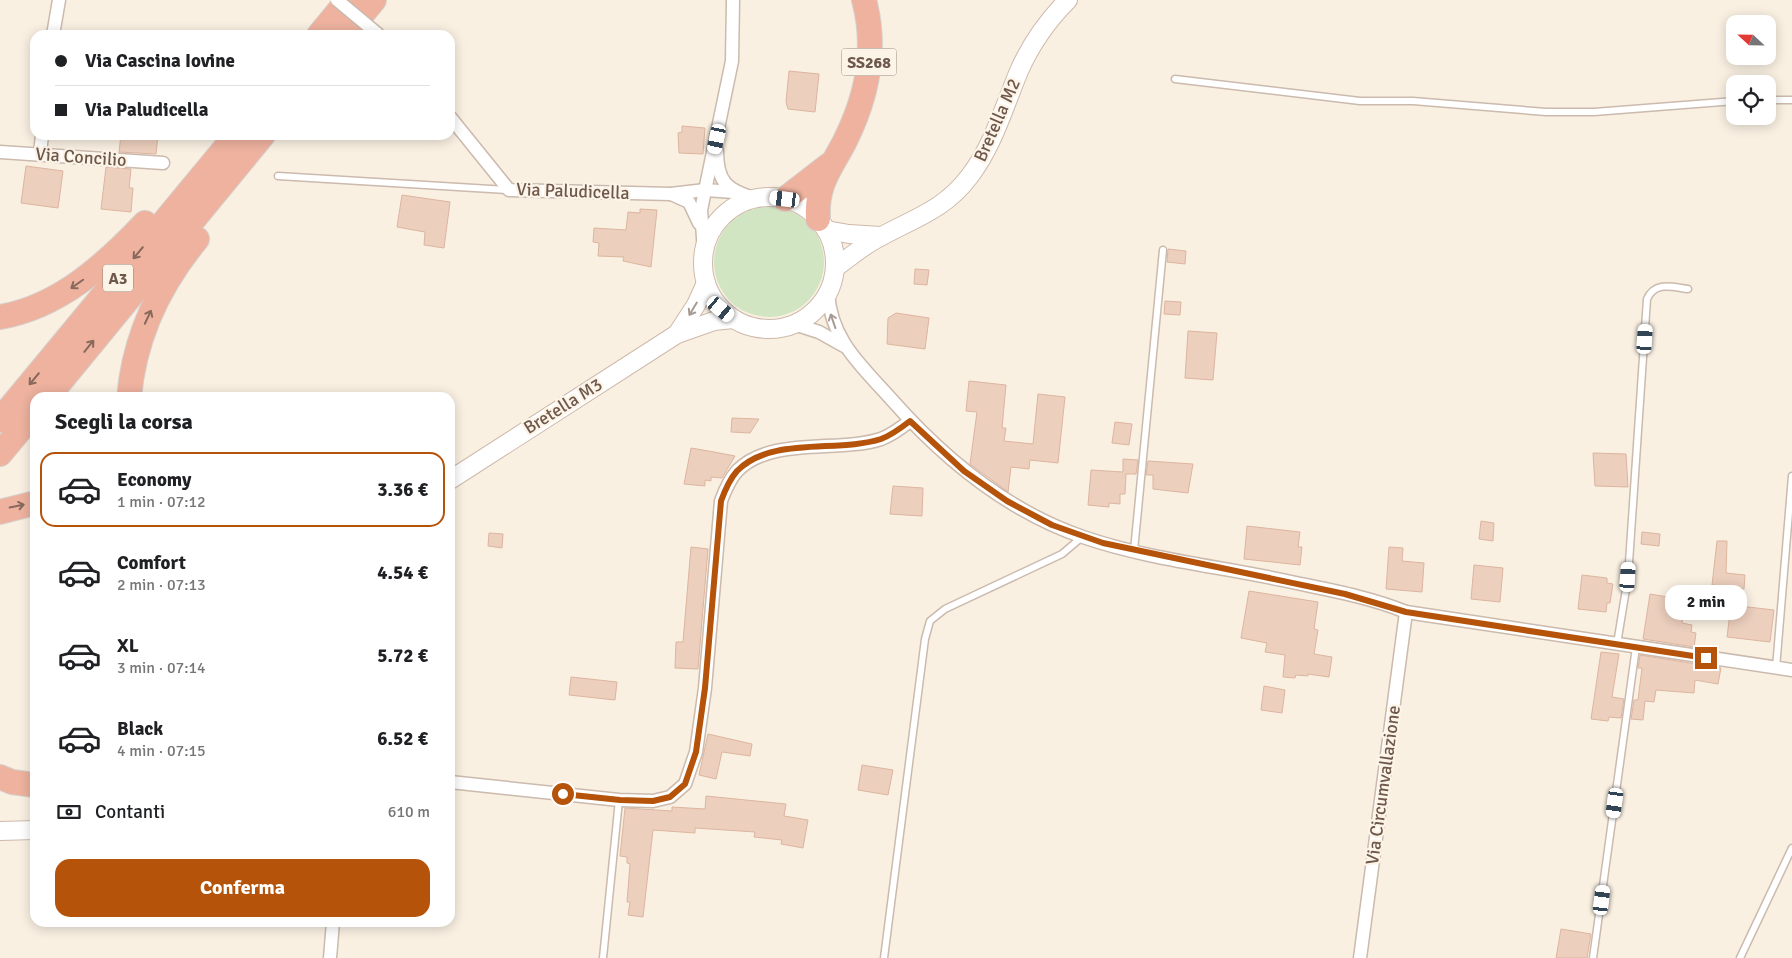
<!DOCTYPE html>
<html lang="it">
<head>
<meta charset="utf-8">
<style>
  body { margin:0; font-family:Signika,sans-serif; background:#f2f2f2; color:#202124; height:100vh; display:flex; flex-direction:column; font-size:19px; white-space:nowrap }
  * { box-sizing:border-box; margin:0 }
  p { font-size:16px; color:#757577 }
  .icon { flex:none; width:28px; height:28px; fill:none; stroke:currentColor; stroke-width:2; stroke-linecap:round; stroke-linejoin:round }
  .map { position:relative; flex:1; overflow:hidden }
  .panel { position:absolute; left:30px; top:392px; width:425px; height:535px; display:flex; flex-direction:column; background:#fff; border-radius:15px; box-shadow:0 2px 12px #0003 }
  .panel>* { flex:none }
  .top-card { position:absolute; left:30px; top:30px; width:425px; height:110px; border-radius:15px; box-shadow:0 2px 12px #0003; display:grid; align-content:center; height:110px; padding:0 25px; background:#fff }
  .needle { width:32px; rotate:292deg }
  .tools { position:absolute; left:1726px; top:15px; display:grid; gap:10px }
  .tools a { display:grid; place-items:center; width:50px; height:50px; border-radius:10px; background:#fff; box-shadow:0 2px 12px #0003; font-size:25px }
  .end { position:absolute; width:22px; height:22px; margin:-11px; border:6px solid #b45309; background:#fff; box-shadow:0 0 0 2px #fff }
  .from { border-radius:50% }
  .bubble { position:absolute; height:35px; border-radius:15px; background:#fff; box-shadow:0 2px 12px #0003; font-size:16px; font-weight:700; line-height:35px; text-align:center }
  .car { position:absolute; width:15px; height:30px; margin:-15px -8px; border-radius:6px; box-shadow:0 0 4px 1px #0007; background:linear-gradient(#fff 24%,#345 0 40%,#fff 0 76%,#345 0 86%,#fff 0) }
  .top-card b { display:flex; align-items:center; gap:18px; height:48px; font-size:19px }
  .top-card b+b { border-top:1px solid #e0e0e0 }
  .top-card i { width:12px; height:12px; background:#202124 }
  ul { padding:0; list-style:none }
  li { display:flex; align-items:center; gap:15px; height:75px; margin:0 10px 8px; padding:0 15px; border:2px solid transparent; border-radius:15px }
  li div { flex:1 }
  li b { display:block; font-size:19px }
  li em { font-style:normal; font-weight:700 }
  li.selected { border-color:#b45309 }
  li>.icon { width:45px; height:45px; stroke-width:1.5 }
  h2 { padding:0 25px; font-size:22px; line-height:60px }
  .pay { display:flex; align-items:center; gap:12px; height:55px; padding:0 25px; font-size:19px }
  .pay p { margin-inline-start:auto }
  .cta { display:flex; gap:10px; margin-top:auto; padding:10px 25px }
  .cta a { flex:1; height:58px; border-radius:15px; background:#b45309; color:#fff; font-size:20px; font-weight:700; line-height:58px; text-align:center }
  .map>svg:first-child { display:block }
  .green { fill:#d1e5c2 }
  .building { fill:#eccfbd; stroke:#ddb59f }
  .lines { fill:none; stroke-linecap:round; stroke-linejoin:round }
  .lane-casing { stroke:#cbbaad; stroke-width:9 }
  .street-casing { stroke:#cbbaad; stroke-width:15 }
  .secondary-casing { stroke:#ceb9ab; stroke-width:20 }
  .highway-casing { stroke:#d6d0cd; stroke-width:26 }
  .lane { stroke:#fff; stroke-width:6 }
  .street { stroke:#fff; stroke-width:12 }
  .secondary { stroke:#fff; stroke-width:18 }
  .highway { stroke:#eeb29f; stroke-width:24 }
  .street-bridge-casing { stroke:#cbbaad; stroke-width:15; stroke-linecap:butt }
  .street-bridge { stroke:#fff; stroke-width:12 }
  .oneway { stroke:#88695c }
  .oneway2 { stroke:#a89a93 }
  .route { stroke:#b45309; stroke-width:6 }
  .labels { text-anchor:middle; stroke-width:4.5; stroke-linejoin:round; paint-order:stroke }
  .shield { fill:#fdf4e8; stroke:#99867a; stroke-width:1 }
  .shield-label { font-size:16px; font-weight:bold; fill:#6e574b }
  .street-label { font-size:18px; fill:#6e574b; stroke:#fdf4e8 }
</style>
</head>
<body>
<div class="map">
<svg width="1792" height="958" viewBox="0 0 1792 958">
  <rect width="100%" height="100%" fill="#f9f0e2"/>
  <circle class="green" cx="769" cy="262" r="55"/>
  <g class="building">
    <path d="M 789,71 L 819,74 L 815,112 L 788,109 L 786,102 Z"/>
    <path d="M 682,126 L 705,128 L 703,154 L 679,153 L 678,133 L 682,132 Z"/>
    <path d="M 121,135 L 158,135 L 156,154 L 119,152 Z"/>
    <path d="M 26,166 L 63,171 L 58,208 L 21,203 Z"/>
    <path d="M 106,167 L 131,169 L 129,188 L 133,188 L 131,212 L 101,209 Z"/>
    <path d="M 402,195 L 450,202 L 444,248 L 424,245 L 425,232 L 397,227 Z"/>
    <path d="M 640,209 L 657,210 L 651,267 L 623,261 L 624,257 L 598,256 L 599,243 L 593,242 L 594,228 L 626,230 L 628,212 L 640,213 Z"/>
    <path d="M 1168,249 L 1186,251 L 1185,264 L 1167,262 Z"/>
    <path d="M 915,269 L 929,270 L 927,285 L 914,284 Z"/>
    <path d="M 1165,301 L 1181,302 L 1180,315 L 1164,314 Z"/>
    <path d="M 896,313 L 929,318 L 925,349 L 887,344 L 888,318 Z"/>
    <path d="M 1188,331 L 1217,333 L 1213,380 L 1185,378 Z"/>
    <path d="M 969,381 L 1006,385 L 1002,428 L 1006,428 L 1004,441 L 1033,444 L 1038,394 L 1065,397 L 1058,463 L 1030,460 L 1029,469 L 1011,467 L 1008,492 L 970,464 L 977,412 L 966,411 Z"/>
    <path d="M 732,418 L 759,419 L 750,433 L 731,432 Z"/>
    <path d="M 1115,422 L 1132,424 L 1129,445 L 1112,443 Z"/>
    <path d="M 691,448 L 714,452 L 735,456 L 722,478 L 711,477 L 711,481 L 705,480 L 705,486 L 684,484 Z"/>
    <path d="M 1593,453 L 1626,454 L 1628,487 L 1595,486 Z"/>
    <path d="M 1123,459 L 1138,460 L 1136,474 L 1126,474 L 1125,494 L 1120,494 L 1120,504 L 1109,503 L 1109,507 L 1088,505 L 1091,470 L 1123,472 Z"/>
    <path d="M 1148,461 L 1193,464 L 1188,493 L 1153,489 L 1153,475 L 1146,475 Z"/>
    <path d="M 893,486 L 923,488 L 922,516 L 890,514 Z"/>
    <path d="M 1481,521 L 1494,523 L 1493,541 L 1479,539 Z"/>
    <path d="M 1247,526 L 1300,532 L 1298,547 L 1302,547 L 1300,565 L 1244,559 Z"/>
    <path d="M 1642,532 L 1660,534 L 1659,546 L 1641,544 Z"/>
    <path d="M 489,533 L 503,534 L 502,548 L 488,546 Z"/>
    <path d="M 1717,541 L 1727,541 L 1726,573 L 1745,575 L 1744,589 L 1712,585 Z"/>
    <path d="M 691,547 L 708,549 L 698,669 L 675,668 L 676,642 L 683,642 Z"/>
    <path d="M 1389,547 L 1403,548 L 1402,561 L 1424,563 L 1422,592 L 1386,589 Z"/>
    <path d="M 1474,565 L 1503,568 L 1500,602 L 1471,599 Z"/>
    <path d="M 1582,575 L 1607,578 L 1607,583 L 1613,584 L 1610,603 L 1607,603 L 1606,612 L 1578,609 Z"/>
    <path d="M 1249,591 L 1318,602 L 1314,629 L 1318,630 L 1314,654 L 1332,657 L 1329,677 L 1308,674 L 1308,676 L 1296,675 L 1295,678 L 1283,677 L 1285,655 L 1265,652 L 1267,643 L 1241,638 Z"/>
    <path d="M 1650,594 L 1686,600 L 1682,623 L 1692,625 L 1691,632 L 1696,633 L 1694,647 L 1643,639 Z"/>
    <path d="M 1731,605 L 1774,610 L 1770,642 L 1727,637 Z"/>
    <path d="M 1601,652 L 1619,654 L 1612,697 L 1624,699 L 1621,718 L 1609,717 L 1608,721 L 1591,719 Z"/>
    <path d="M 1640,655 L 1721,668 L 1718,684 L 1695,680 L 1694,693 L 1656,690 L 1654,702 L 1645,701 L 1643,720 L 1631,719 L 1634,700 L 1638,700 L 1642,668 L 1638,668 Z"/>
    <path d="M 571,677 L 617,682 L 615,700 L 569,695 Z"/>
    <path d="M 1264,686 L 1285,690 L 1282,713 L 1261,710 Z"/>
    <path d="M 708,734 L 752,744 L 750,756 L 722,752 L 716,779 L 699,775 Z"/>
    <path d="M 862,765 L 893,770 L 888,795 L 858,790 Z"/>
    <path d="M 706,796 L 786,804 L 784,816 L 808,820 L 803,848 L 781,844 L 782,840 L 754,837 L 755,832 L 695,828 L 695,833 L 653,830 L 643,917 L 628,915 L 630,902 L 627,902 L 630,864 L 627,863 L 627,857 L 620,856 L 625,808 L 672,811 L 672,807 L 705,809 Z"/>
    <path d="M 1561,929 L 1591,934 L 1587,958 L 1556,958 Z"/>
  </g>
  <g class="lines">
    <g class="lane-casing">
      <g id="lane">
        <path d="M 1175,79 L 1360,101 L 1413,101 L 1546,112 L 1594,112 L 1735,101"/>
        <path d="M 1768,100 L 1792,100"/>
        <path d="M 278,176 L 507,190"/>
        <path d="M 1134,551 L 1163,250"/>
        <path d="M 1617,644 L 1628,577 L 1647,299 C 1655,281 1672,287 1688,289"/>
        <path d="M 1776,668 L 1792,476"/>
        <path d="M 603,958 L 619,800"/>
        <path d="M 884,958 L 925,639 L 930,621 L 945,609 L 1062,554 L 1082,537"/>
        <path d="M 1593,958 L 1636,647"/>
        <path d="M 1740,958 L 1792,848"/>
      </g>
    </g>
    <g class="street-casing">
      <g id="street">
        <path d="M 53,35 L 59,0"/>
        <path d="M 450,117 L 509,190 L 671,194 L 705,190 L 734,192"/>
        <path d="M 717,151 C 717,182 727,190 754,198"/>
        <path d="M 0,152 L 163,163"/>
        <path d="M 40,153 L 42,135"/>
        <path d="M 671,194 L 689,202 L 699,223"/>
        <path d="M 704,252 L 701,210 L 732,61 L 733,0"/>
        <path d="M 828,293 C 831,341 862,366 892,400 C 945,460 1007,511 1083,537 C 1147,559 1216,566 1282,580 C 1323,589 1367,596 1406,612 L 1792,670"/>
        <path d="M 794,324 L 819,332 L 844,346"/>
        <path d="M 450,782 L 619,800 L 653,801 L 670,797 L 685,784 L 696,752 L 705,688 L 721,501 C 725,490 729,480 737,471 C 771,436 838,453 881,439 C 892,435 901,428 910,421"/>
        <path d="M 330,958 L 333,922"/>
        <path d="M 1360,958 L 1406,612"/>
      </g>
    </g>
    <g class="secondary-casing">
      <g id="secondary">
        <circle cx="769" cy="263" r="66"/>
        <path d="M 826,230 L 849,234 L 881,236"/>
        <path d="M 835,268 C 850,257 865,244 882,236 C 915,218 945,209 969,177 C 993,146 1004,107 1019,71 C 1031,44 1047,21 1068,0"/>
        <path d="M 677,334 L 696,305 L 706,283"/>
        <path d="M 450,480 L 677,334 L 714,321 L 733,319"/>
        <path d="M 0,831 L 35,830"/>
      </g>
    </g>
    <g class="highway-casing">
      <g id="highway">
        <path d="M 319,35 L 348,0"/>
        <path d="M 345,35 L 374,0"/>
        <path d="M 785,199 L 829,165"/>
        <path d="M 818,219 C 816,184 830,170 845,141 C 867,97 877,48 864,0"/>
        <path d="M 0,317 C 59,307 105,265 145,223"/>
        <path d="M 47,398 L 263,135"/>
        <path d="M 129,398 C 134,338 159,285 197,239"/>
        <path d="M 0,420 L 236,135"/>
        <path d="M 0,454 L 35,412"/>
        <path d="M 0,512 L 35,503"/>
        <path d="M 0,777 L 12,782 L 35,785"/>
      </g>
    </g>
    <use href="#lane" class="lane"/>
    <use href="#street" class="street"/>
    <use href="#secondary" class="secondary"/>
    <use href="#highway" class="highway"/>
    <g class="street-bridge-casing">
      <path id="street-bridge" d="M 337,0 L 379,35"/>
    </g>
    <use href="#street-bridge" class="street-bridge"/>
  </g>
  <defs><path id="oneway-shaft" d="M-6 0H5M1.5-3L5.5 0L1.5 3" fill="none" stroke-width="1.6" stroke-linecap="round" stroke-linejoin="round" transform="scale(1.25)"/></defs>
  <g class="oneway">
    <use href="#oneway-shaft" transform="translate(138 253) rotate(130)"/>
    <use href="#oneway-shaft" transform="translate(77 284) rotate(145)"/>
    <use href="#oneway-shaft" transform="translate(148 317) rotate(-65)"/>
    <use href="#oneway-shaft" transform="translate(89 346) rotate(-51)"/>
    <use href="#oneway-shaft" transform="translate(34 379) rotate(130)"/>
    <use href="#oneway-shaft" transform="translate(17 506) rotate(-12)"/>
  </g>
  <g class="oneway2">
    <use href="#oneway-shaft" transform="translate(693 309) rotate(121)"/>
    <use href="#oneway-shaft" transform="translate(833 321) rotate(-109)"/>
  </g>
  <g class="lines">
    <path class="route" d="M 563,794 L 620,800 L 653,801 L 670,797 L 685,784 L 696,752 L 705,688 L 721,501 C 725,490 729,480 737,471 C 771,436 838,453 881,439 C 892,435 901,428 910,421 L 964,471 L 1007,501 L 1052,525 L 1103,543 L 1345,594 L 1406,612 L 1706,658"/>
  </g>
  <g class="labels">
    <g class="shield">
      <rect x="841.5" y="48.5" width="55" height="27" rx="4"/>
      <rect x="103" y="264.5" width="30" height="27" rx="4"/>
    </g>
    <g class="shield-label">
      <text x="869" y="68">SS268</text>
      <text x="118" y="284">A3</text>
    </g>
    <g class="street-label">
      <text transform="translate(997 120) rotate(-66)" y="6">Bretella M2</text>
      <text transform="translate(81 157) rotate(4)" y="6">Via Concilio</text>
      <text transform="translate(573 191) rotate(2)" y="6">Via Paludicella</text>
      <text transform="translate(563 406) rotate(-32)" y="6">Bretella M3</text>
      <text transform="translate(1383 785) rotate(-82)" y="6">Via Circumvallazione</text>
    </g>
  </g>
</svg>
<div class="tools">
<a><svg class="needle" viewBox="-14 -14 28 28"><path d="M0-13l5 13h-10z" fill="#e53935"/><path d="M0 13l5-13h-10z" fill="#757577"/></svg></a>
<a><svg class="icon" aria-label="locate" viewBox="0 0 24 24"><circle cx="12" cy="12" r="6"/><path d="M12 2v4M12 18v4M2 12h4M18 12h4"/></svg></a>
</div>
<i class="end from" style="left:563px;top:794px"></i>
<i class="end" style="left:1706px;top:658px"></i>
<div class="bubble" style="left:1665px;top:585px;width:82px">2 min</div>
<i class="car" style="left:717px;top:139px;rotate:192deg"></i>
<i class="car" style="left:785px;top:199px;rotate:277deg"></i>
<i class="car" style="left:721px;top:309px;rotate:130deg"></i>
<i class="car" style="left:1645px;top:339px;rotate:4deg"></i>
<i class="car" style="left:1628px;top:577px;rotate:4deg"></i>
<i class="car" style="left:1615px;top:803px;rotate:188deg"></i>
<i class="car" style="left:1602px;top:900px;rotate:7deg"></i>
<div class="top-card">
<b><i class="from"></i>Via Cascina Iovine</b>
<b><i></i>Via Paludicella</b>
</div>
<section class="panel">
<h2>Scegli la corsa</h2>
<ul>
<li class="selected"><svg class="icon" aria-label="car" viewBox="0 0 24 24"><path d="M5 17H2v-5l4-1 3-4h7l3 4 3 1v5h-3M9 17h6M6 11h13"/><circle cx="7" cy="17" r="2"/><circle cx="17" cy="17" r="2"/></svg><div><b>Economy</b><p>1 min · 07:12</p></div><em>3.36 €</em></li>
<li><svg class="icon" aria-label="car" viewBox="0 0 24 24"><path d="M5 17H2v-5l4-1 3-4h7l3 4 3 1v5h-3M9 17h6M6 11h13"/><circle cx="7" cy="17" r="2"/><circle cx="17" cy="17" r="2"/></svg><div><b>Comfort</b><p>2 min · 07:13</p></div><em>4.54 €</em></li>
<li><svg class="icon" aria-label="car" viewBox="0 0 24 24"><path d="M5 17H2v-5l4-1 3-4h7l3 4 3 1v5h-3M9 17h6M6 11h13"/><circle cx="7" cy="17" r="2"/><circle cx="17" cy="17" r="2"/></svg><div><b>XL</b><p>3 min · 07:14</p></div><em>5.72 €</em></li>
<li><svg class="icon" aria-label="car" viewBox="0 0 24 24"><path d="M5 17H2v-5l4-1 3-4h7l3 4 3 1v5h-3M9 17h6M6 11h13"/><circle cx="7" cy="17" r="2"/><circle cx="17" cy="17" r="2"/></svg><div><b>Black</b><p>4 min · 07:15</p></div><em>6.52 €</em></li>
</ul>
<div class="pay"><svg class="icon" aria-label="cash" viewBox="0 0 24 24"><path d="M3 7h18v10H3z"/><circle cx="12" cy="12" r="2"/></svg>Contanti<p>610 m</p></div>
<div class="cta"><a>Conferma</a></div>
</section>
</div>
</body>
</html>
